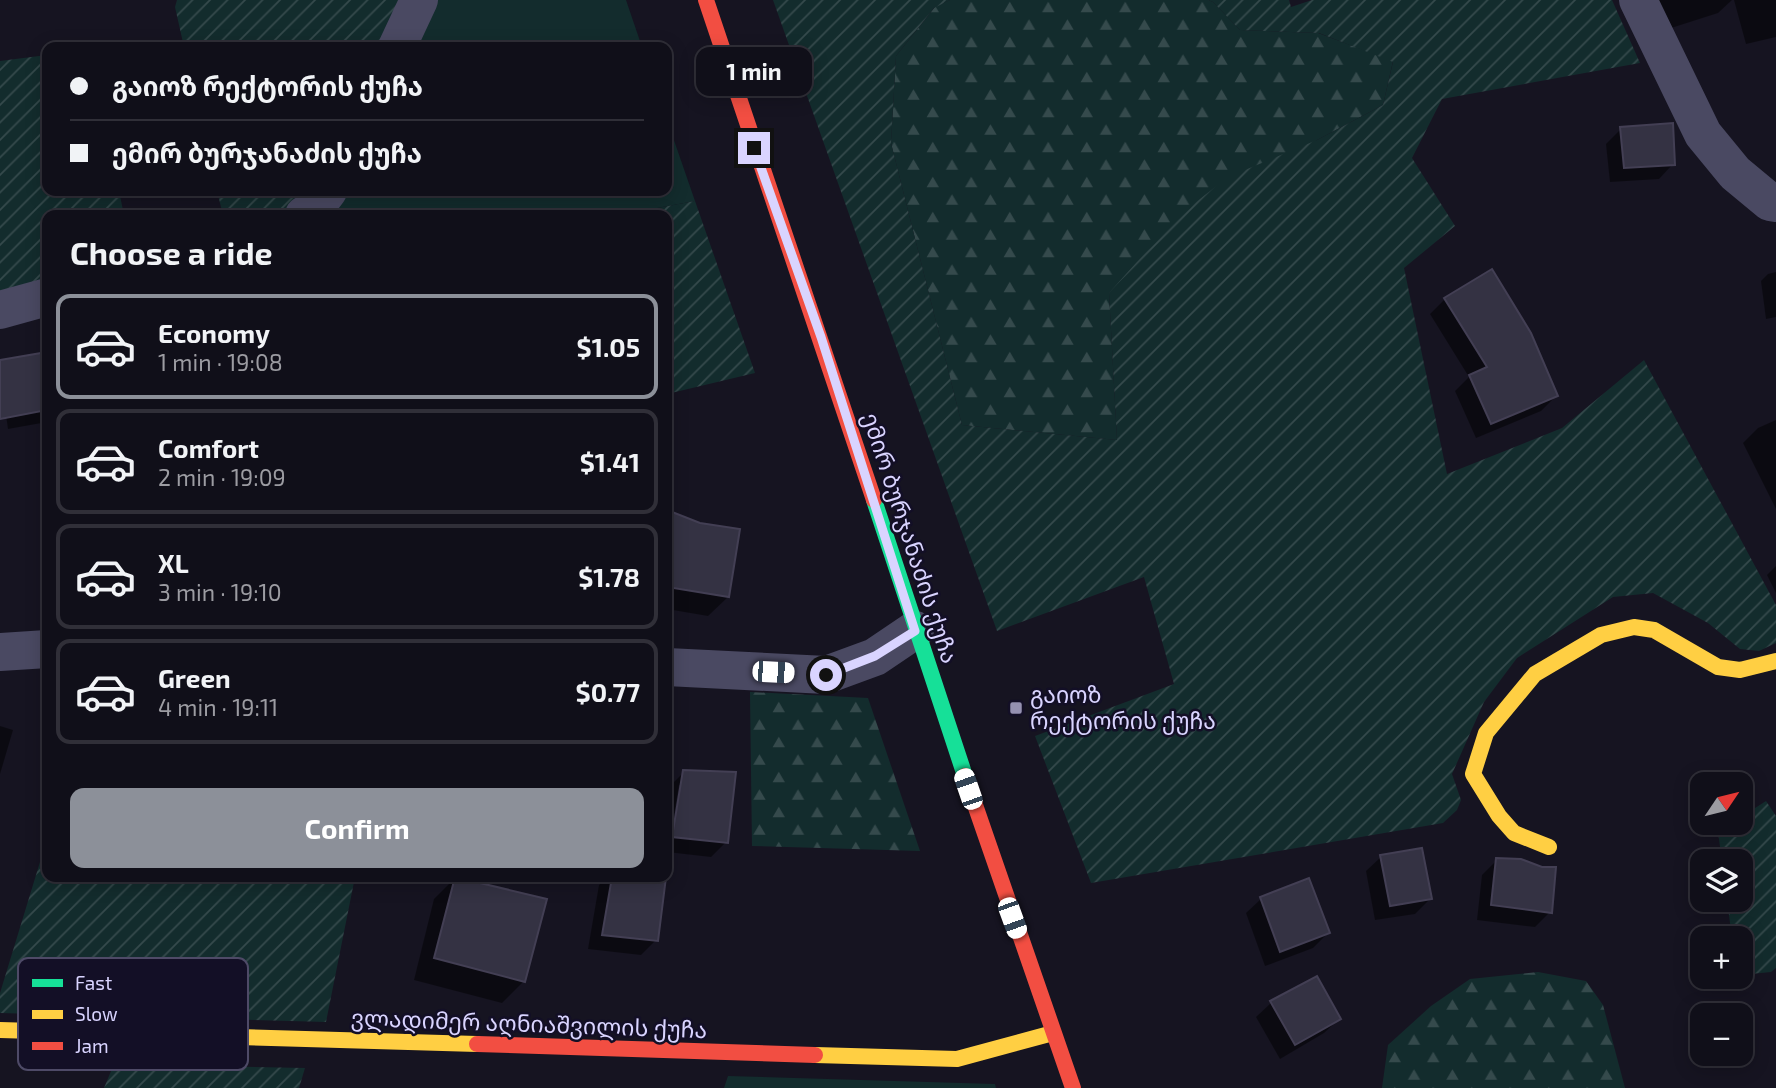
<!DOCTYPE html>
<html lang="en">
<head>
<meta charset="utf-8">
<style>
  body { margin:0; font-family:"Exo 2","Noto Sans Georgian",sans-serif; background:#1e1d26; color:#f1f3f6; height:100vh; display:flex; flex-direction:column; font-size:26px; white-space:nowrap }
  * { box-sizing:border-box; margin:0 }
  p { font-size:23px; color:#9c9ca2 }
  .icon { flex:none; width:38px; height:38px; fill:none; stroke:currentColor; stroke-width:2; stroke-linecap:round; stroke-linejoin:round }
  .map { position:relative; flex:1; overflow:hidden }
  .panel { position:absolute; left:42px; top:210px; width:630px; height:672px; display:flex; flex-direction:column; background:#100f19; border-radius:14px; box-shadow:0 4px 18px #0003,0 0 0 2px #302f38 }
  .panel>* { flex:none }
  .hud { position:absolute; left:42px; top:42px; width:630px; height:154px; border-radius:14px; box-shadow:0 4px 18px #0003,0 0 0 2px #302f38; display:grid; align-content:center; height:154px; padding:0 28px; background:#100f19 }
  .needle { width:46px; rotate:55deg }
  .buttons { position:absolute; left:1690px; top:772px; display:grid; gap:14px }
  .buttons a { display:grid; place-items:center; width:63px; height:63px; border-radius:14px; background:#100f19; box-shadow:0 4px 18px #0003,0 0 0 2px #302f38; font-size:35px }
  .end { position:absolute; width:32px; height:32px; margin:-16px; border:9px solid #d9d4ff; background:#111; box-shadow:0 0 0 4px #111 }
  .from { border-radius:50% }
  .bubble { position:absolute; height:49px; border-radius:14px; background:#100f19; box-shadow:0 4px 18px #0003,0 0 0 2px #302f38; font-size:23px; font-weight:700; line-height:49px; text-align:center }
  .car { position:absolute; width:21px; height:42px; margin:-21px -10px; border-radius:9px; box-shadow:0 0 5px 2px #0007; background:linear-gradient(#fff 24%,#345 0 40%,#fff 0 76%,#345 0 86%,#fff 0) }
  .hud b { display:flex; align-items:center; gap:24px; height:66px; font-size:26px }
  .hud b+b { border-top:2px solid #302f38 }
  .hud i { width:18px; height:18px; background:#f1f3f6 }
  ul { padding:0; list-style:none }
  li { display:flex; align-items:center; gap:21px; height:105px; margin:0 14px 10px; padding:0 14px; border:4px solid #302f38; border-radius:14px }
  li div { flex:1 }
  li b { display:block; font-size:26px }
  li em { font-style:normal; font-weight:700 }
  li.selected { border-color:#8c9099 }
  li>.icon { width:63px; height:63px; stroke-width:1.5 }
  h2 { padding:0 28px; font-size:32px; line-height:84px }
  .action { display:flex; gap:14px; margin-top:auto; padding:14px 28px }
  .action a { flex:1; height:80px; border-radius:14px; background:#8c9099; color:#fff; font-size:28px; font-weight:700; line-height:80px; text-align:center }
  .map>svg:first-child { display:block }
  .grass { fill:#132c2d }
  .forest { fill:url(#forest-firs) }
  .garden { fill:url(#garden-furrows) }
  .shadow { fill:#0007; fill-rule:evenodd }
  .building { fill:#343243; stroke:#433f54; stroke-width:2 }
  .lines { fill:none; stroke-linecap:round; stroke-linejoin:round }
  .street { stroke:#4a4962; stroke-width:38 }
  .fast { stroke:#16e098; stroke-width:16 }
  .slow { stroke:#ffcf43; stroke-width:16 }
  .jam { stroke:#f24e42; stroke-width:16 }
  .route { stroke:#d9d4ff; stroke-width:9 }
  .poi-dot { fill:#9591b1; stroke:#130f26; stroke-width:2.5 }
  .labels { text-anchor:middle; stroke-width:5; stroke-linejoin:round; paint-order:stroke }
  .street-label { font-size:23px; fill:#d9d4ff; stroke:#130f26 }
  .poi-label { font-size:23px; fill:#d9d4ff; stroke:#130f26; text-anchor:start }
  .key { fill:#130f26; stroke:#4e4a67; stroke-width:2 }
  .key-label { font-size:19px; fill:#d9d4ff }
</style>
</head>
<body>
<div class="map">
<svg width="1776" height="1088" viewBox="0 0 1776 1088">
  <defs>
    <pattern id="forest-firs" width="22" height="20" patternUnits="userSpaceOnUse" patternTransform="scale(1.75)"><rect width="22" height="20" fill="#132c2d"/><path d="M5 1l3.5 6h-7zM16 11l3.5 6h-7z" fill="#354a4c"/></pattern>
    <pattern id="garden-furrows" width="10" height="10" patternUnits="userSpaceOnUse" patternTransform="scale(1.75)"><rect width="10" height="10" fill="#132c2d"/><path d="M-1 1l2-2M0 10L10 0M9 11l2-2" fill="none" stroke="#354a4c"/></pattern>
  </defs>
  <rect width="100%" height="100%" fill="#161421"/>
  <g class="grass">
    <path d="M 435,0 L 626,0 L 642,47 L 412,47 Z"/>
    <path d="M 667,120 L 695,201 L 620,215 L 329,215 L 342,191 L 667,191 Z"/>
    <path d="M 728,1076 L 995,1084 L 996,1088 L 724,1088 Z"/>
  </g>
  <g class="forest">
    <path d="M 950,0 L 1208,0 L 1213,2 L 1240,30 L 1318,33 L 1393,61 L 1383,105 L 1317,140 L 1109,293 L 1117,440 L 962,425 L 891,143 L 896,56 L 935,7 Z"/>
    <path d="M 750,692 L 868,698 L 920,851 L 752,846 Z"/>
    <path d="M 1538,972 L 1586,981 L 1603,1005 L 1625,1088 L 1382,1088 L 1388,1045 L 1431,1006 L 1470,979 Z"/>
  </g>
  <g class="garden">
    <path d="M 177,0 L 410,0 L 387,47 L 184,47 L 175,7 Z"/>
    <path d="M 773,0 L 950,0 L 934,8 L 896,56 L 891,143 L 962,425 L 1117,440 L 1109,293 L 1178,216 L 1228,177 L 1317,140 L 1383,105 L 1393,62 L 1319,33 L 1240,30 L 1213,2 L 1208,0 L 1289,0 L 1291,7 L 1312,0 L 1612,0 L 1640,63 L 1442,99 L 1412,158 L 1455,226 L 1404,268 L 1447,474 L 1562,428 L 1644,360 L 1776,605 L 1776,643 L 1759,651 L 1740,649 L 1708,623 L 1653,593 L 1613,597 L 1517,658 L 1484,702 L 1452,774 L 1461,800 L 1457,810 L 1443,823 L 1091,883 L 1035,736 L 1174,684 L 1144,577 L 997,631 Z"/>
    <path d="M 47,55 L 47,191 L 119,191 L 124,215 L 47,215 L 47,287 L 0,300 L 0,61 Z"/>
    <path d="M 217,191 L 316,191 L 288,215 L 223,215 Z"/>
    <path d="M 695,201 L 755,373 L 667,394 L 667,215 L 620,215 Z"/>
    <path d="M 1766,801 L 1776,816 L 1776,968 L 1771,972 L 1741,975 L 1741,938 L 1732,938 L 1727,900 L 1741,900 L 1741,861 L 1722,861 L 1718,832 L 1733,823 L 1741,822 L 1741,817 Z"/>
    <path d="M 47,839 L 47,877 L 355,877 L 326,1022 L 0,1013 L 0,993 Z"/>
    <path d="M 114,1064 L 305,1068 L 299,1088 L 104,1088 Z"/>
  </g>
  <g class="shadow">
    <path d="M 1659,0 L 1732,0 L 1718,13 L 1668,29 Z"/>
    <path d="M 1734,0 L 1776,0 L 1776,37 L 1746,44 Z"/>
    <path d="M 1621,129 L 1673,164 L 1659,179 L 1610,182 L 1606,144 Z"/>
    <path d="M 1776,272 L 1776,317 L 1766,319 L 1761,281 L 1768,274 Z"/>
    <path d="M 1445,299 L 1556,396 L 1541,411 L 1476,438 L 1455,391 L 1469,377 L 1430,314 Z"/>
    <path d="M 47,354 L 47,422 L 8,429 L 0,373 L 13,360 Z"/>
    <path d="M 1776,420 L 1776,509 L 1743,443 L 1758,428 Z"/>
    <path d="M 667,512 L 699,524 L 728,597 L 708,616 L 667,609 Z"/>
    <path d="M 1776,566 L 1776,593 L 1767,575 Z"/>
    <path d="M 0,726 L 13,730 L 0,774 Z"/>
    <path d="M 684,772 L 726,842 L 711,857 L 667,852 L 667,801 L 669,787 ZM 679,785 L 683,785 L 672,846 L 669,845 Z"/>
    <path d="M 1381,857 L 1430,899 L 1415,914 L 1375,920 L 1366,871 Z"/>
    <path d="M 1497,860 L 1550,912 L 1535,927 L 1477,920 L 1482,875 Z"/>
    <path d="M 456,877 L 545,900 L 524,981 L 502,1003 L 414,980 L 434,899 Z"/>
    <path d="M 608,877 L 664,877 L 656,940 L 641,955 L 588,949 L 599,885 Z"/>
    <path d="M 1261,899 L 1328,933 L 1313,948 L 1265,966 L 1246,913 Z"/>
    <path d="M 1271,1003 L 1339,1019 L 1324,1033 L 1280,1059 L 1256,1017 Z"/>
  </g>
  <g class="building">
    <path d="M 1673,123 L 1675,165 L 1624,168 L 1620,127 Z"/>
    <path d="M 1492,269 L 1531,333 L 1558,396 L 1491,424 L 1469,375 L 1487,367 L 1444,298 Z"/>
    <path d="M 47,352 L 47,410 L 0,419 L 0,360 Z"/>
    <path d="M 667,510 L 700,523 L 740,529 L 729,597 L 667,587 Z"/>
    <path d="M 683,770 L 736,772 L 728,843 L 672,837 Z"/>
    <path d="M 1422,848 L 1432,899 L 1390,906 L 1380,855 Z"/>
    <path d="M 1496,858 L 1521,859 L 1542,867 L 1556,867 L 1552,913 L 1491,905 Z"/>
    <path d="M 455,877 L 547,899 L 525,982 L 434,958 Z"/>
    <path d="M 612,877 L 666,877 L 658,941 L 602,935 Z"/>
    <path d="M 1309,878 L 1330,933 L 1280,952 L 1260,897 Z"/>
    <path d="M 1317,976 L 1341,1019 L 1295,1045 L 1270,1001 Z"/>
  </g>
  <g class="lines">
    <g class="street">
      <path d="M 1638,0 L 1703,134 L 1735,173 L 1770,202 L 1776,203"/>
      <path d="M 397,47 L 419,0"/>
      <path d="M 304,215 L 315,208 L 328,191"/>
      <path d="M 0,310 L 47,297"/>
      <path d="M 0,652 L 47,649"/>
      <path d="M 667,667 L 826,675 L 875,657 L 915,630"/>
    </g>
    <path class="fast" d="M 874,500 L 965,776"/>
    <g class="slow">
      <path d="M 1549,847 L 1514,833 L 1499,816 L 1473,774 L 1486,733 L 1535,674 L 1601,635 L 1634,627 L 1654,630 L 1718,667 L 1740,670 L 1776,661"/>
      <path d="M 0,1030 L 477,1044"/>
      <path d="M 815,1055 L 957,1059 L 1053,1033"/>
    </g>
    <g class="jam">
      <path d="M 706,0 L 874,500"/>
      <path d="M 965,776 L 1073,1088"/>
      <path d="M 477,1044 L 815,1055"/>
    </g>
  </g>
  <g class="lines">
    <path class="route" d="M 754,148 L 821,337 L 915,631 L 875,656 L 826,675"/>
  </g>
  <rect class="poi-dot" x="1009" y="701" width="14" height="14" rx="3.5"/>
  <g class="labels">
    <g class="street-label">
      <text transform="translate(910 538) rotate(72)" y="8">ემირ ბურჯანაძის ქუჩა</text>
      <text transform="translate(529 1024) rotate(2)" y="8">ვლადიმერ აღნიაშვილის ქუჩა</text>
    </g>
    <g class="poi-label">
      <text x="1030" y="703">გაიოზ<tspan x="1030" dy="26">რექტორის ქუჩა</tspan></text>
    </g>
  </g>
  <rect x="18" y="958" width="230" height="112" rx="10" class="key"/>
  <rect x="32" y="979" width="31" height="8" fill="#16e098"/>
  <rect x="32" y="1010" width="31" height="9" fill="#ffcf43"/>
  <rect x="32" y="1042" width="31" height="8" fill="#f24e42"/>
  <g class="key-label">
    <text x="75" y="990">Fast</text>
    <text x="75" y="1021">Slow</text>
    <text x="75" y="1053">Jam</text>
  </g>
</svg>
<div class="buttons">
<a><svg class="needle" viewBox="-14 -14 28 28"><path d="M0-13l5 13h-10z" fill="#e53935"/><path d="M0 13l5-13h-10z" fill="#9c9ca2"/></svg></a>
<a><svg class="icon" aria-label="layers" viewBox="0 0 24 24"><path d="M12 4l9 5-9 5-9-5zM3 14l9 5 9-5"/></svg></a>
<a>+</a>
<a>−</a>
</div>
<i class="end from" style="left:826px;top:675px"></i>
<i class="end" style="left:754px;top:148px"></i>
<div class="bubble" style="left:696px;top:47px;width:116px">1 min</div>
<i class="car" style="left:773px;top:672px;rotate:93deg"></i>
<i class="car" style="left:968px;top:789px;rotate:341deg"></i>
<i class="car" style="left:1012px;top:918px;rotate:160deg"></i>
<div class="hud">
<b><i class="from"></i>გაიოზ რექტორის ქუჩა</b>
<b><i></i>ემირ ბურჯანაძის ქუჩა</b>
</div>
<section class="panel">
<h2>Choose a ride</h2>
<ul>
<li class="selected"><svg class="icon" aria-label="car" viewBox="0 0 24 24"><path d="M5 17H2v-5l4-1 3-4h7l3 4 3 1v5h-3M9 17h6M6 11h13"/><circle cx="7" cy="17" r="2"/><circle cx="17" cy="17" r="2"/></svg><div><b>Economy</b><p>1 min · 19:08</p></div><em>$1.05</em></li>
<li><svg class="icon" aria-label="car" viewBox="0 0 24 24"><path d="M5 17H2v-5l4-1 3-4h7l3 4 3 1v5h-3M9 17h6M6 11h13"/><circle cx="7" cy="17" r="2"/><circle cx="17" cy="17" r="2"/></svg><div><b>Comfort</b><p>2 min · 19:09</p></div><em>$1.41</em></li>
<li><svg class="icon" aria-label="car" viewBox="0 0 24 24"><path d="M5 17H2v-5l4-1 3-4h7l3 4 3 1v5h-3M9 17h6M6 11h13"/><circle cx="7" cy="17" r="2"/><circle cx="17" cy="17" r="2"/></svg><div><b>XL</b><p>3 min · 19:10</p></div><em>$1.78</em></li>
<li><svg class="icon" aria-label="car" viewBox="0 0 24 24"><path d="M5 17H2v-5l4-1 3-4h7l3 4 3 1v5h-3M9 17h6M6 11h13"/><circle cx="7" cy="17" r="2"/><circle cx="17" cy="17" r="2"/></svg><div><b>Green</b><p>4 min · 19:11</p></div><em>$0.77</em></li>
</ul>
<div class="action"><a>Confirm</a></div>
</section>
</div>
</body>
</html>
